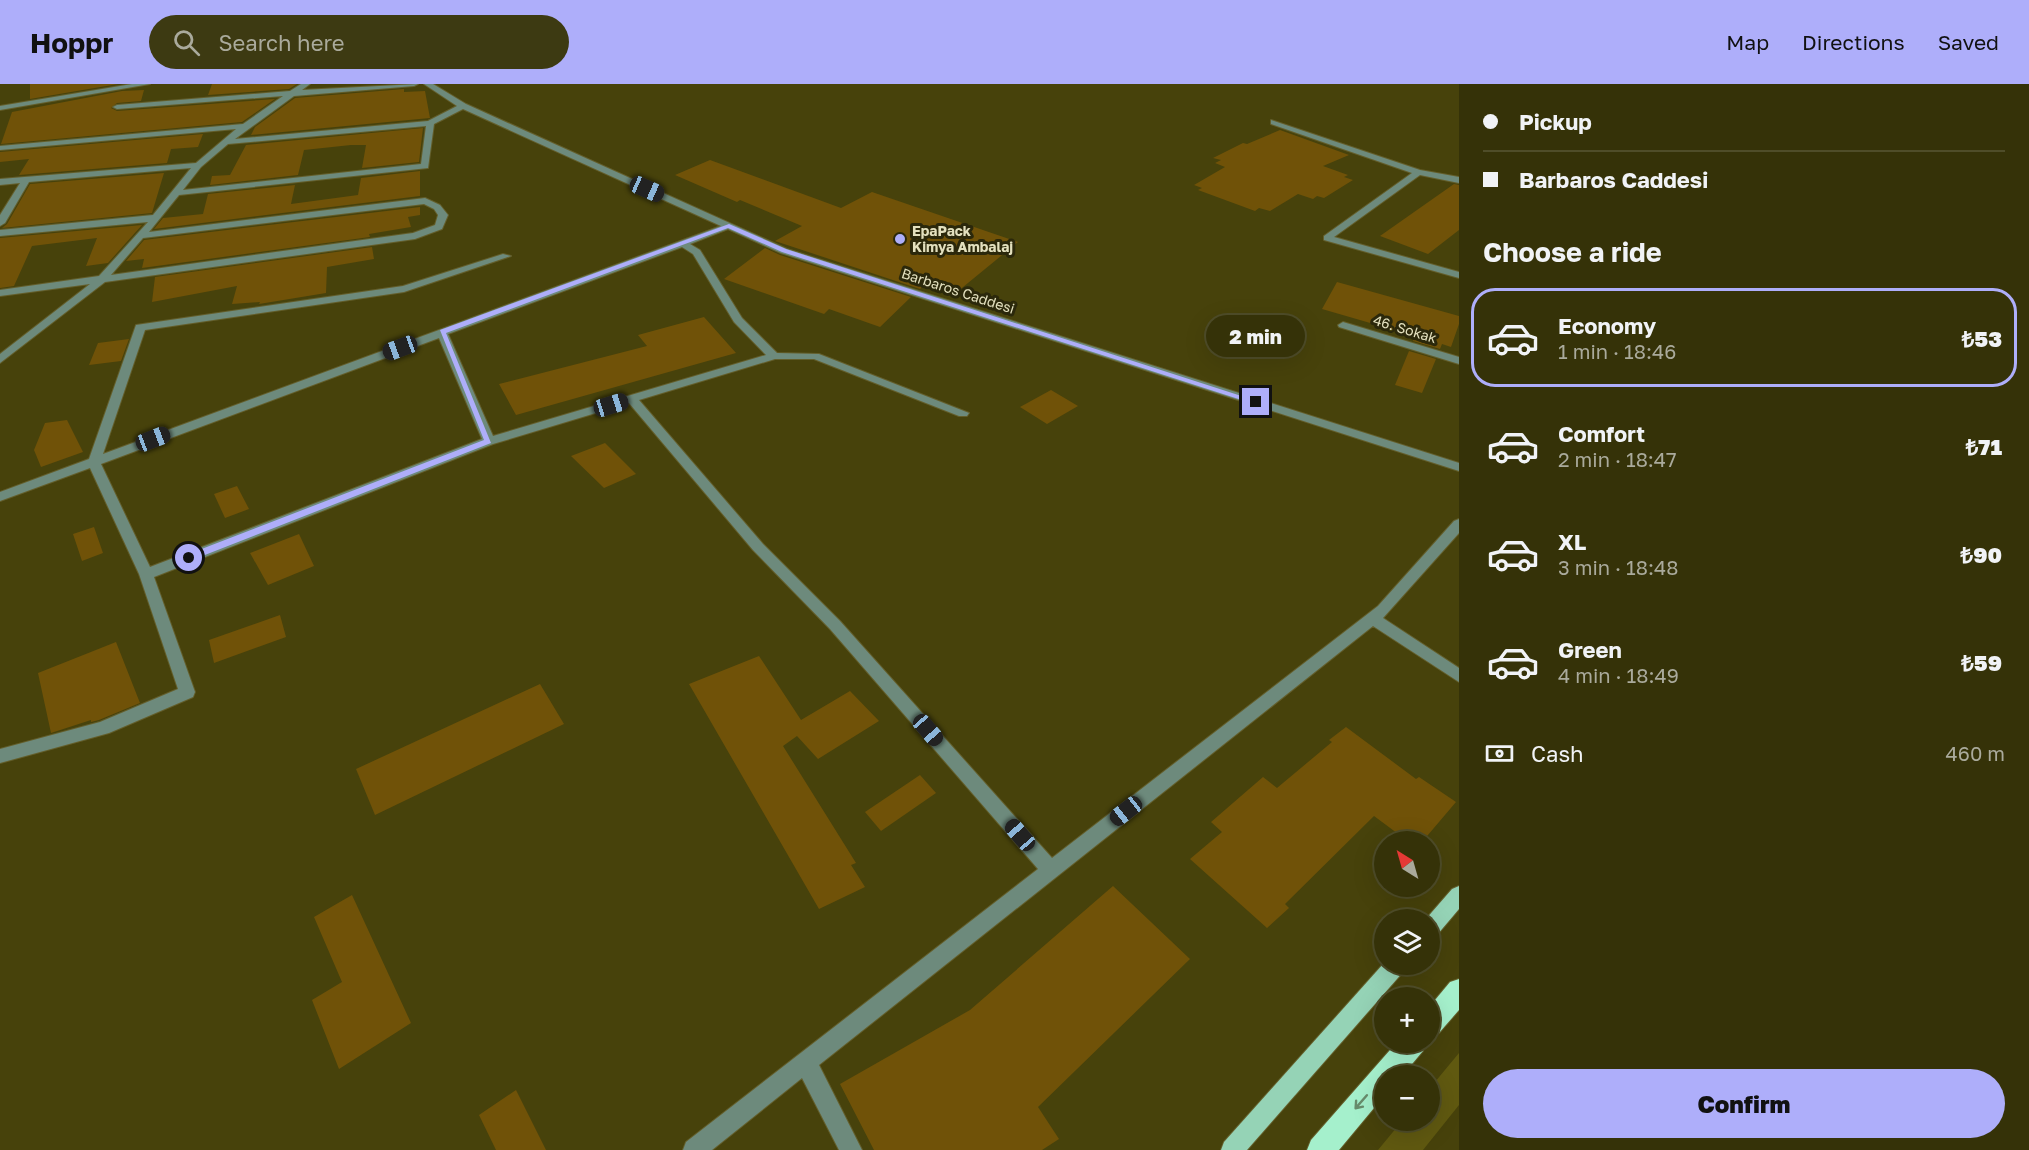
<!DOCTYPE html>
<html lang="en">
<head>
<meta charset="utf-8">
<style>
  body { margin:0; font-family:"Golos Text",sans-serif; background:#3d3a12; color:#f1f3f6; height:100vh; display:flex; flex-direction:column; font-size:22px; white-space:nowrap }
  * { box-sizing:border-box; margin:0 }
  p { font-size:20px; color:#aaaa9c }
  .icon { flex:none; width:33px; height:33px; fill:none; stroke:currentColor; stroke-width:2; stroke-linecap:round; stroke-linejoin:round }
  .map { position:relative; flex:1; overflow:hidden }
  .panel { display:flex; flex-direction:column; background:#353208; width:570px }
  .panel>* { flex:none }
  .top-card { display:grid; align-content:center; height:132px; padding:0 24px; background:#353208 }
  .needle { width:39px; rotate:323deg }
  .buttons { position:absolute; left:1374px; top:747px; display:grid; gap:12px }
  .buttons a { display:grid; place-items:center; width:66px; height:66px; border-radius:50%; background:#353208; box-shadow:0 6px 24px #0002,0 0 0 2px #4f4d29; font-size:30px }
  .end { position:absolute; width:27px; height:27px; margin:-14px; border:8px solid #aeaefa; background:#111; box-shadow:0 0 0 3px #111 }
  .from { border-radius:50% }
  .bubble { position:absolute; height:42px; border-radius:21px; background:#353208; box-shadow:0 6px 24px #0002,0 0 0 2px #4f4d29; font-size:20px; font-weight:800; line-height:42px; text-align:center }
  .car { position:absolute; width:18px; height:36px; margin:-18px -9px; border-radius:8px; box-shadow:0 0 4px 2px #0007; background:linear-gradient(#222 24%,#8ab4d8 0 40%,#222 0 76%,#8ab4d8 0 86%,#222 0) }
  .top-card b { display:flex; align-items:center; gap:21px; height:57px; font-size:22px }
  .top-card b+b { border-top:2px solid #4f4d29 }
  .top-card i { width:15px; height:15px; background:#f1f3f6 }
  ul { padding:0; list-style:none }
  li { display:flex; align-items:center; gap:18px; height:99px; margin:0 12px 9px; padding:0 12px; border:3px solid transparent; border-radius:24px }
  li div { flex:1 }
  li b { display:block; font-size:22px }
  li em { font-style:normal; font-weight:800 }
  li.on { border-color:#aeaefa }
  li>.icon { width:54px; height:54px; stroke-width:1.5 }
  h2 { padding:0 24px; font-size:27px; line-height:72px }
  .pay { display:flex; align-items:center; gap:15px; height:66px; padding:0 24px; font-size:22px }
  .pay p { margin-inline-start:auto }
  .cta { display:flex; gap:12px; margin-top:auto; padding:12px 24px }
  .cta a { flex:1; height:69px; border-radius:36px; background:#aeaefa; color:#111; font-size:24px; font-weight:800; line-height:69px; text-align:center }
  header { display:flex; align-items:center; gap:36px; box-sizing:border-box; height:84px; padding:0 30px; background:#aeaefa; color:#111 }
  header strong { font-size:28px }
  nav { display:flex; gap:33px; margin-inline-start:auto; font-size:21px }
  .search { width:420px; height:54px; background:#3d3a12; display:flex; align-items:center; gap:15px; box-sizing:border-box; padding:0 21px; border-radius:33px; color:#aaaa9c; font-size:22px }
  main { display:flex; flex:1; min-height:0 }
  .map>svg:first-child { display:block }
  .green { fill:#605910 }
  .building { fill:#705208 }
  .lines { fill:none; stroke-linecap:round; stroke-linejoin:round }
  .minor-casing { stroke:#635e2b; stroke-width:2 }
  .major-casing { stroke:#635e2b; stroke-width:2 }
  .highway-casing { stroke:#635e2b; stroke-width:2 }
  .minor { fill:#6d8a7c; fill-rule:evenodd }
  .major { fill:#95d3b6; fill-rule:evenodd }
  .highway { fill:#a5f0cc; fill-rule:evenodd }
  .oneway { stroke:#688c6c }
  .route { fill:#aeaefa }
  .poi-dot { fill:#aeaefa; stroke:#2b280b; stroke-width:2 }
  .labels { text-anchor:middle; stroke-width:6; stroke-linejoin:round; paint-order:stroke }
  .far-poi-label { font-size:14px; font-weight:bold; fill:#e3e0be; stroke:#2b280b; text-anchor:start }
  .far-street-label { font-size:14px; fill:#e3e0be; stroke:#2b280b }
</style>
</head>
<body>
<header>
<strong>Hoppr</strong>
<div class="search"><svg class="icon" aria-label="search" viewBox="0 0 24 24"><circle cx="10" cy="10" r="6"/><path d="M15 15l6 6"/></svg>Search here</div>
<nav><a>Map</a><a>Directions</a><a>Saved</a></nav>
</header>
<main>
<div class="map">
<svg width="1459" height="1066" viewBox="0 0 1459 1066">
  <rect width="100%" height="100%" fill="#47420b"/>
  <path class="green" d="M 1459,969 L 1459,1021 L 1423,1066 L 1378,1066 L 1402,1037 L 1430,1036 L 1430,1004 Z"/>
  <g class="building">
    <path d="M 30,0 L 118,0 L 30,15 Z"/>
    <path d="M 212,0 L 297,0 L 289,5 L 208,11 Z"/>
    <path d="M 404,5 L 404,8 L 425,7 L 430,34 L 251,51 L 255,43 L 295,14 Z"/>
    <path d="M 144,6 L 141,17 L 117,19 L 111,24 L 117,27 L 275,15 L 242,38 L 1,60 L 12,28 L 122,7 Z"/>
    <path d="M 423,44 L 419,78 L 362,84 L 366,61 L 351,61 L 304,66 L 298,91 L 210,101 L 212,92 L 230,91 L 246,61 Z"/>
    <path d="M 1280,46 L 1349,71 L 1323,82 L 1348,91 L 1344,93 L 1353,96 L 1324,114 L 1317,112 L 1313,115 L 1298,110 L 1270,127 L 1259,124 L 1255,127 L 1198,106 L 1202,104 L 1194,101 L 1225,83 L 1215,79 L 1221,76 L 1213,74 L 1243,59 L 1247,60 Z"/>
    <path d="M 203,50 L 198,63 L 171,65 L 167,79 L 19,91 L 29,75 L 0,78 L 0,68 Z"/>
    <path d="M 710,76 L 841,124 L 872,108 L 1018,158 L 957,208 L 927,198 L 920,205 L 775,157 L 802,142 L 740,116 L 737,118 L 675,91 Z"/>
    <path d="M 420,87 L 420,112 L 154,145 L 163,134 L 203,130 L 208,110 L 295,101 L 291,120 L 358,111 L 361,94 Z"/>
    <path d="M 164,89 L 152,129 L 2,144 L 7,140 L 30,100 Z"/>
    <path d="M 1454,100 L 1459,101 L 1459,146 L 1428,170 L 1380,152 Z"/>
    <path d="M 420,123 L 420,131 L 408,133 L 411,143 L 369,150 L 370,153 L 142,184 L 144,175 L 126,177 L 144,156 Z"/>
    <path d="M 142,141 L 108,179 L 86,182 L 97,154 L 32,162 L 14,202 L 0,204 L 0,154 Z"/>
    <path d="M 372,163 L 374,175 L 327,183 L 326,209 L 259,220 L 260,218 L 232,220 L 237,202 L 152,218 L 155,193 Z"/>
    <path d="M 765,164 L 780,171 L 911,213 L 880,243 L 829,225 L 824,230 L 724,195 Z"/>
    <path d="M 1337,198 L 1459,232 L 1459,240 L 1451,263 L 1442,260 L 1440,265 L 1413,257 L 1415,252 L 1322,225 Z"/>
    <path d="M 704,233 L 736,269 L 516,331 L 499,300 L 647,262 L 638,251 Z"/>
    <path d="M 129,255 L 121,277 L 89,281 L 98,259 Z"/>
    <path d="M 1409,267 L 1436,275 L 1422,309 L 1395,301 Z"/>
    <path d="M 1051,306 L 1078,322 L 1047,340 L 1020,323 Z"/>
    <path d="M 67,336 L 83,368 L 41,383 L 34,366 L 45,339 Z"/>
    <path d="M 605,359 L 636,390 L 604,404 L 571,372 Z"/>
    <path d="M 237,402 L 249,425 L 225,434 L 214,410 Z"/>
    <path d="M 94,443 L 103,469 L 82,477 L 73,450 Z"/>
    <path d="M 299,450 L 314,482 L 268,501 L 250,469 Z"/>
    <path d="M 280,531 L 286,553 L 214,579 L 209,556 Z"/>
    <path d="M 116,558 L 140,619 L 99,636 L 91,638 L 91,636 L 51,649 L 38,589 Z"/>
    <path d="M 759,572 L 801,636 L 850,607 L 879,637 L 818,675 L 797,652 L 783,662 L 856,779 L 851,781 L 865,803 L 819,825 L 689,600 Z"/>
    <path d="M 540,600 L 564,640 L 375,731 L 356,685 Z"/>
    <path d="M 1346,643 L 1416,695 L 1419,693 L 1456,718 L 1422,758 L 1409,758 L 1374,732 L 1285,820 L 1289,824 L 1267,844 L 1190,775 L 1222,748 L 1211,738 L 1263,693 L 1277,704 L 1332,658 L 1329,656 Z"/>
    <path d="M 920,691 L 936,709 L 881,747 L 865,728 Z"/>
    <path d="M 1113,802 L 1190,875 L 1038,1023 L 1059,1055 L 1042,1066 L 874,1066 L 840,1000 L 970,926 Z"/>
    <path d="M 352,811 L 411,939 L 339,985 L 312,916 L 342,898 L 314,833 Z"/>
    <path d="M 516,1006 L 546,1066 L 496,1066 L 479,1031 Z"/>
  </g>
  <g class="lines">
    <g class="minor-casing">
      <g id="minor">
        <path d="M 132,0 L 150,0 L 0,26 L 0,22 Z"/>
        <path d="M 301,0 L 310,0 L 302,6 L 418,0 L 414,2 L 294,12 L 235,55 L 428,37 L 457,22 L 424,0 L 433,0 L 466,20 L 787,165 L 1459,379 L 1459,387 L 781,169 L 728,145 L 690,160 L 700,166 L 742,234 L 777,269 L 819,270 L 969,329 L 967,332 L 959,332 L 814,275 L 775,275 L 639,316 L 763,460 L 840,537 L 1052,774 L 1378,522 L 1454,437 L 1459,435 L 1459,449 L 1383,534 L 1459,584 L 1459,598 L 1373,542 L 819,981 L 862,1066 L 839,1066 L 802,994 L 712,1066 L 683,1066 L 686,1058 L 1038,785 L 830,545 L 753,466 L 629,319 L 493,360 L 154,493 L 195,608 L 193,613 L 109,649 L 0,679 L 0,665 L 100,638 L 178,605 L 139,490 L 90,384 L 0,417 L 0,408 L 89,375 L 136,241 L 403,202 L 503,170 L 511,172 L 404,208 L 145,246 L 103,370 L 721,142 L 463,25 L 434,40 L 428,84 L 179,111 L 149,148 L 425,114 L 440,121 L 448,131 L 442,145 L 415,155 L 105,198 L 0,279 L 0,270 L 90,200 L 0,212 L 0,206 L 99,192 L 148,138 L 0,152 L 0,146 L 153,131 L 191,84 L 29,98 L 5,139 L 0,142 L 0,131 L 20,99 L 0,101 L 0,95 L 196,79 L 236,45 L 0,66 L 0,62 L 243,40 L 283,12 L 117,25 L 113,23 L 117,21 L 290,7 ZM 426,42 L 421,80 L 183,106 L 201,83 L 228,60 ZM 424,120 L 434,125 L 438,131 L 435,141 L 413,149 L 111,191 L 143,154 ZM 682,163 L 693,170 L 734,238 L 766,271 L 493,352 L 448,250 ZM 439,254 L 482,355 L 150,483 L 101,380 Z"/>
        <path d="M 1271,36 L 1420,86 L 1459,93 L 1459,99 L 1420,91 L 1334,153 L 1459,188 L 1459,194 L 1324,156 L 1324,152 L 1412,89 L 1271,40 Z"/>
        <path d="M 1343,238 L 1459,273 L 1459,280 L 1339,243 L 1338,241 Z"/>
      </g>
    </g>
    <g class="major-casing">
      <g id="major">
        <path d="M 1459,802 L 1459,825 L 1437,851 L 1430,853 L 1430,836 L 1425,836 L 1452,805 Z"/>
        <path d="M 1384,879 L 1407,880 L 1404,887 L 1247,1066 L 1221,1066 L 1224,1058 Z"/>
      </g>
    </g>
    <g class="highway-casing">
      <g id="highway">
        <path d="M 1459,895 L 1459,926 L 1439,949 L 1430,952 L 1430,922 L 1450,898 Z"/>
        <path d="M 1397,958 L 1426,958 L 1423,967 L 1402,992 L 1384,992 L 1384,1012 L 1339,1066 L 1307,1066 L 1311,1056 Z"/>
      </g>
    </g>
    <use href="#minor" class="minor"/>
    <use href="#major" class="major"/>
    <use href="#highway" class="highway"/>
  </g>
  <defs><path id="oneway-shaft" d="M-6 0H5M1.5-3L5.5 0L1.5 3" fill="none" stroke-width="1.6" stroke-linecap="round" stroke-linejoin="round" transform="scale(1.5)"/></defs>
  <use class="oneway" href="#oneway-shaft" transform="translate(1361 1018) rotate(131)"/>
  <path class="route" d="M 729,140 L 786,165 L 1260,318 L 1254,320 L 782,168 L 728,144 L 446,249 L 491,359 L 192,476 L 186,476 L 186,471 L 484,356 L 440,246 Z"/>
  <circle class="poi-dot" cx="900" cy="155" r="6"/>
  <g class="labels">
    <g class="far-poi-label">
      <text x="912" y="152">EpaPack<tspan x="912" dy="16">Kimya Ambalaj</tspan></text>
    </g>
    <g class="far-street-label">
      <text transform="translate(958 207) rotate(18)" y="5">Barbaros Caddesi</text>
      <text transform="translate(1405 245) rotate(17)" y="5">46. Sokak</text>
    </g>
  </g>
</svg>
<div class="buttons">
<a><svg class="needle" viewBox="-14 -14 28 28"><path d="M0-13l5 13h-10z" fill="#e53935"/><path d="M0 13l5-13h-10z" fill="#aaaa9c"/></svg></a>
<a><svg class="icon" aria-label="layers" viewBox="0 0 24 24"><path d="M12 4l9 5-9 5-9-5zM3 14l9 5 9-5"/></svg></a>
<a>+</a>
<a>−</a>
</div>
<i class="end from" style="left:189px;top:474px"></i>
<i class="end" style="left:1256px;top:318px"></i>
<div class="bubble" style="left:1206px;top:231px;width:99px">2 min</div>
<i class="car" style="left:647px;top:105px;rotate:114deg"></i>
<i class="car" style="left:400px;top:264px;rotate:250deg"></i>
<i class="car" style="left:611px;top:321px;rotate:73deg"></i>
<i class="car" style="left:153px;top:355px;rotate:69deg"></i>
<i class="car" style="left:928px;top:646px;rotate:139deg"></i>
<i class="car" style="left:1126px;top:727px;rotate:232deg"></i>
<i class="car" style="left:1020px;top:751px;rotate:319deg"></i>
</div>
<section class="panel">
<div class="top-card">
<b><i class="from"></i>Pickup</b>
<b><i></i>Barbaros Caddesi</b>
</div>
<h2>Choose a ride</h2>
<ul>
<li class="on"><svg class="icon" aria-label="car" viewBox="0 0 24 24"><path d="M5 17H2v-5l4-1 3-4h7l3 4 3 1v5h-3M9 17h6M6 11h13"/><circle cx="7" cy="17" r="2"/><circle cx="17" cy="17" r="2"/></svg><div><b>Economy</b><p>1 min · 18:46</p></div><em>₺53</em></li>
<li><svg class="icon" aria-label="car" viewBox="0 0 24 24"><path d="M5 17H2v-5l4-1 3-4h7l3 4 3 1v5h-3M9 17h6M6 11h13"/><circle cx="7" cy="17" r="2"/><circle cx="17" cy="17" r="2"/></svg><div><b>Comfort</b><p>2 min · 18:47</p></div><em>₺71</em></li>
<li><svg class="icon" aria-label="car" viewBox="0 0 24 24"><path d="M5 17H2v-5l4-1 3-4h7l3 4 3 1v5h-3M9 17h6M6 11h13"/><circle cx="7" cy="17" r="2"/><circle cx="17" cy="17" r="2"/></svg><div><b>XL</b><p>3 min · 18:48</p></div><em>₺90</em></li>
<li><svg class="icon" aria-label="car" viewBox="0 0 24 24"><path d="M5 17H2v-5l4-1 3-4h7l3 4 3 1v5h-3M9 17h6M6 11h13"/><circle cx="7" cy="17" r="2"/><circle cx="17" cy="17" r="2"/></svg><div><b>Green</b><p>4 min · 18:49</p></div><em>₺59</em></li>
</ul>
<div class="pay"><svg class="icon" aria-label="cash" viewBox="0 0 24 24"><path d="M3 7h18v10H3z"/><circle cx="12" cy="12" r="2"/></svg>Cash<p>460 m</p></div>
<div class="cta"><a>Confirm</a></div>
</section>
</main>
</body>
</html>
